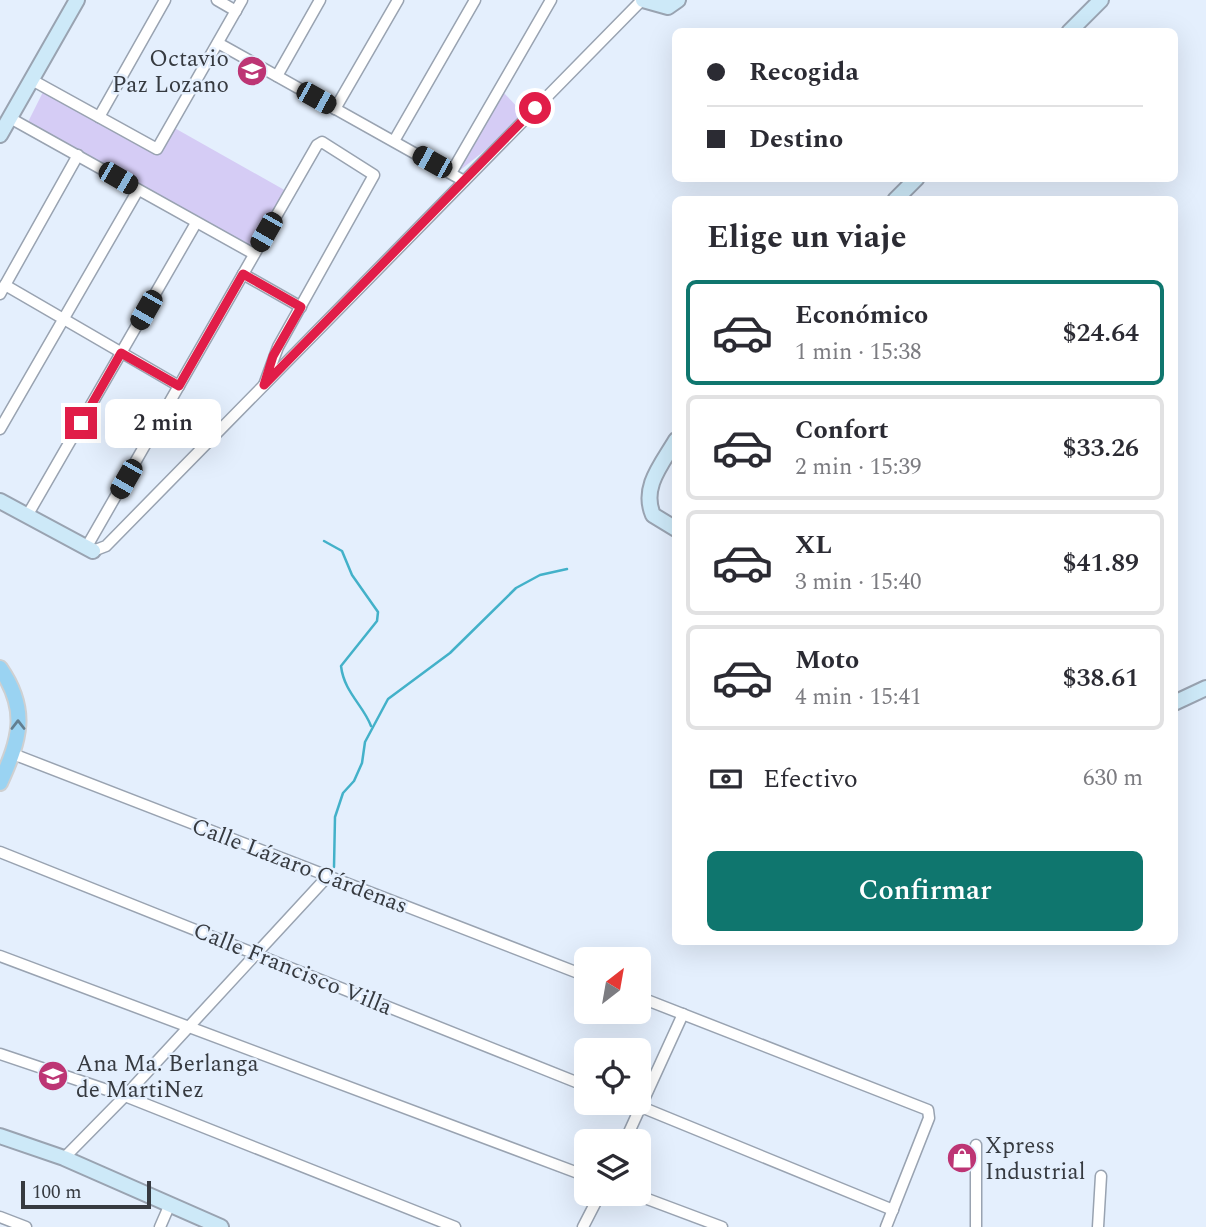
<!DOCTYPE html>
<html lang="es">
<head>
<meta charset="utf-8">
<style>
  body { margin:0; font-family:Spectral,serif; background:#f2f2f3; color:#2b2b33; height:100vh; display:flex; flex-direction:column; font-size:26px; white-space:nowrap }
  * { box-sizing:border-box; margin:0 }
  p { font-size:23px; color:#7c7c81 }
  .icon { flex:none; width:38px; height:38px; fill:none; stroke:currentColor; stroke-width:2; stroke-linecap:round; stroke-linejoin:round }
  .map { position:relative; flex:1; overflow:hidden }
  .side { position:absolute; left:672px; top:196px; width:506px; height:749px; display:flex; flex-direction:column; background:#fff; border-radius:10px; box-shadow:0 7px 28px #0002 }
  .side>* { flex:none }
  .top-card { position:absolute; left:672px; top:28px; width:506px; height:154px; border-radius:10px; box-shadow:0 7px 28px #0002; display:grid; align-content:center; height:154px; padding:0 35px; background:#fff }
  .needle { width:46px; rotate:31deg }
  .fabs { position:absolute; left:574px; top:947px; display:grid; gap:14px }
  .fabs a { display:grid; place-items:center; width:77px; height:77px; border-radius:10px; background:#fff; box-shadow:0 7px 28px #0002; font-size:35px }
  .scale { position:absolute; left:21px; bottom:18px; width:130px; box-sizing:border-box; padding-left:7px; border:4px solid #363a40; border-top:0; font-size:19px; line-height:24px; white-space:nowrap; color:#363a40; -webkit-text-stroke:5px #e4effd; paint-order:stroke }
  .end { position:absolute; width:32px; height:32px; margin:-16px; border:9px solid #e11d48; background:#fff; box-shadow:0 0 0 4px #fff }
  .from { border-radius:50% }
  .bubble { position:absolute; height:49px; border-radius:10px; background:#fff; box-shadow:0 7px 28px #0002; font-size:23px; font-weight:600; line-height:49px; text-align:center }
  .car { position:absolute; width:21px; height:42px; margin:-21px -10px; border-radius:9px; box-shadow:0 0 5px 2px #0007; background:linear-gradient(#222 24%,#8ab4d8 0 40%,#222 0 76%,#8ab4d8 0 86%,#222 0) }
  .top-card b { display:flex; align-items:center; gap:24px; height:66px; font-size:26px }
  .top-card b+b { border-top:2px solid #e1e1e2 }
  .top-card i { width:18px; height:18px; background:#2b2b33 }
  ul { padding:0; list-style:none }
  li { display:flex; align-items:center; gap:21px; height:105px; margin:0 14px 10px; padding:0 21px; border:4px solid #e1e1e2; border-radius:10px }
  li div { flex:1 }
  li b { display:block; font-size:26px }
  li em { font-style:normal; font-weight:600 }
  li.on { border-color:#0f766e }
  li>.icon { width:63px; height:63px; stroke-width:1.5 }
  h2 { padding:0 35px; font-size:32px; line-height:84px }
  .pay { display:flex; align-items:center; gap:18px; height:77px; padding:0 35px; font-size:26px }
  .pay p { margin-inline-start:auto }
  .button { display:flex; gap:14px; margin-top:auto; padding:14px 35px }
  .button a { flex:1; height:80px; border-radius:10px; background:#0f766e; color:#fff; font-size:28px; font-weight:600; line-height:80px; text-align:center }
  .map>svg:first-child { display:block }
  .green { fill:#d5ccf5 }
  .lines { fill:none; stroke-linecap:round; stroke-linejoin:round }
  .stream { stroke:#43b1c9; stroke-width:2.5 }
  .street-casing { stroke:#99a3b1; stroke-width:13 }
  .secondary-casing { stroke:#99a3b1; stroke-width:18 }
  .primary-casing { stroke:#cfd0d1; stroke-width:18 }
  .street { stroke:#fff; stroke-width:10 }
  .secondary { stroke:#cde9f8; stroke-width:14 }
  .primary { stroke:#9ad3f2; stroke-width:14 }
  .oneway { stroke:#637f90 }
  .route { stroke:#e11d48; stroke-width:9 }
  .labels { text-anchor:middle; stroke-width:5; stroke-linejoin:round; paint-order:stroke }
  .poi-label { font-size:23px; fill:#363a40; stroke:#e4effd; text-anchor:start }
  .street-label { font-size:23px; fill:#363a40; stroke:#e4effd }
</style>
</head>
<body>
<div class="map">
<svg width="1206" height="1227" viewBox="0 0 1206 1227">
  <rect width="100%" height="100%" fill="#e4effd"/>
  <g class="green">
    <path d="M 45,88 L 156,151 L 171,126 L 288,192 L 253,253 L 26,126 Z"/>
    <path d="M 501,90 L 527,117 L 454,175 Z"/>
  </g>
  <g class="lines">
    <g class="stream">
      <path d="M 324,541 L 342,551 L 352,575 L 378,612 L 377,621 L 341,666 C 344,692 363,705 371,726"/>
      <path d="M 334,867 L 335,817 L 343,793 L 354,781 L 362,763 L 365,742 L 388,699 L 450,653 L 516,588 L 540,575 L 567,569"/>
    </g>
    <g class="street-casing">
      <g id="street">
        <path d="M 217,0 L 236,11"/>
        <path d="M 218,43 L 464,181"/>
        <path d="M 277,76 L 320,0"/>
        <path d="M 32,80 L 157,149 L 242,0"/>
        <path d="M 335,109 L 398,0"/>
        <path d="M 99,117 L 165,0"/>
        <path d="M 10,118 L 254,254"/>
        <path d="M 394,141 L 475,0"/>
        <path d="M 451,173 L 551,0"/>
        <path d="M 243,274 L 301,307"/>
        <path d="M 5,285 L 179,386"/>
        <path d="M 0,294 L 78,155"/>
        <path d="M 0,429 L 138,190"/>
        <path d="M 27,516 L 196,223"/>
        <path d="M 86,548 L 317,145 L 322,142 L 374,175 L 278,347 L 264,385"/>
        <path d="M 93,551 L 106,546 L 642,0"/>
        <path d="M 13,754 L 586,976"/>
        <path d="M 0,852 L 586,1086"/>
        <path d="M 0,956 L 586,1176"/>
        <path d="M 639,997 L 928,1110 L 929,1118 L 886,1227"/>
        <path d="M 0,1054 L 125,1096 L 455,1227"/>
        <path d="M 629,1102 L 893,1210"/>
        <path d="M 625,1141 L 683,1014"/>
        <path d="M 64,1158 L 125,1096 L 328,876"/>
        <path d="M 634,1194 L 722,1227"/>
        <path d="M 0,1217 L 26,1227"/>
        <path d="M 160,1227 L 170,1204"/>
        <path d="M 583,1227 L 600,1194"/>
        <path d="M 976,1227 L 976,1145"/>
        <path d="M 1098,1227 L 1101,1176"/>
      </g>
    </g>
    <g class="secondary-casing">
      <g id="secondary">
        <path d="M 643,0 L 668,7 L 678,0"/>
        <path d="M 1069,32 L 1101,0"/>
        <path d="M 0,135 L 77,0"/>
        <path d="M 895,200 L 917,178"/>
        <path d="M 676,440 C 662,464 641,487 653,515 L 676,529"/>
        <path d="M 0,501 L 93,551"/>
        <path d="M 1174,703 L 1206,688"/>
        <path d="M 0,1136 L 64,1158 L 221,1227"/>
      </g>
    </g>
    <g class="primary-casing">
      <path id="primary" d="M 0,668 C 29,710 20,739 0,783"/>
    </g>
    <use href="#street" class="street"/>
    <use href="#secondary" class="secondary"/>
    <use href="#primary" class="primary"/>
  </g>
  <defs><path id="oneway-chevron" d="M-2-3.5L2.5 0L-2 3.5" fill="none" stroke-width="1.6" stroke-linecap="round" stroke-linejoin="round" transform="scale(1.75)"/></defs>
  <use class="oneway" href="#oneway-chevron" transform="translate(18 725) rotate(-90)"/>
  <g class="lines">
    <path class="route" d="M 81,423 L 121,353 L 179,386 L 243,274 L 301,307 L 273,356 L 264,385 L 535,108"/>
  </g>
  <defs>
    <g id="school-disc" transform="scale(1.575)"><circle r="9.5" fill="#bd3574" stroke="#e4effd"/><path d="M0-5L7-2L0 1L-7-2ZM-4 1L0 2.5L4 1V4Q0 6-4 4Z" fill="#fff"/></g>
    <g id="shop-disc" transform="scale(1.575)"><circle r="9.5" fill="#bd3574" stroke="#e4effd"/><path d="M-5-2.5h2.3a2.7 3.5 0 0 1 5.4 0H5L5.5 6h-11ZM-1.5-2.5h3a1.5 2.3 0 0 0-3 0Z" fill="#fff"/></g>
  </defs>
  <g fill-rule="evenodd">
    <use href="#school-disc" x="252" y="71"/>
    <use href="#school-disc" x="53" y="1076"/>
    <use href="#shop-disc" x="962" y="1158"/>
  </g>
  <g class="labels">
    <g class="poi-label">
      <text x="229" y="66" text-anchor="end">Octavio<tspan x="229" dy="26">Paz Lozano</tspan></text>
      <text x="76" y="1071">Ana Ma. Berlanga<tspan x="76" dy="26">de MartiNez</tspan></text>
      <text x="985" y="1153">Xpress<tspan x="985" dy="26">Industrial</tspan></text>
    </g>
    <g class="street-label">
      <text transform="translate(300 865) rotate(21)" y="8">Calle Lázaro Cárdenas</text>
      <text transform="translate(293 968) rotate(22)" y="8">Calle Francisco Villa</text>
    </g>
  </g>
</svg>
<div class="fabs">
<a><svg class="needle" viewBox="-14 -14 28 28"><path d="M0-13l5 13h-10z" fill="#e53935"/><path d="M0 13l5-13h-10z" fill="#7c7c81"/></svg></a>
<a><svg class="icon" aria-label="locate" viewBox="0 0 24 24"><circle cx="12" cy="12" r="6"/><path d="M12 2v4M12 18v4M2 12h4M18 12h4"/></svg></a>
<a><svg class="icon" aria-label="layers" viewBox="0 0 24 24"><path d="M12 4l9 5-9 5-9-5zM3 14l9 5 9-5"/></svg></a>
</div>
<div class="scale">100 m</div>
<i class="end from" style="left:535px;top:108px"></i>
<i class="end" style="left:81px;top:423px"></i>
<div class="bubble" style="left:105px;top:399px;width:116px">2 min</div>
<i class="car" style="left:316px;top:98px;rotate:119deg"></i>
<i class="car" style="left:432px;top:162px;rotate:299deg"></i>
<i class="car" style="left:118px;top:178px;rotate:120deg"></i>
<i class="car" style="left:266px;top:232px;rotate:210deg"></i>
<i class="car" style="left:146px;top:310px;rotate:210deg"></i>
<i class="car" style="left:126px;top:479px;rotate:210deg"></i>
<div class="top-card">
<b><i class="from"></i>Recogida</b>
<b><i></i>Destino</b>
</div>
<section class="side">
<h2>Elige un viaje</h2>
<ul>
<li class="on"><svg class="icon" aria-label="car" viewBox="0 0 24 24"><path d="M5 17H2v-5l4-1 3-4h7l3 4 3 1v5h-3M9 17h6M6 11h13"/><circle cx="7" cy="17" r="2"/><circle cx="17" cy="17" r="2"/></svg><div><b>Económico</b><p>1 min · 15:38</p></div><em>$24.64</em></li>
<li><svg class="icon" aria-label="car" viewBox="0 0 24 24"><path d="M5 17H2v-5l4-1 3-4h7l3 4 3 1v5h-3M9 17h6M6 11h13"/><circle cx="7" cy="17" r="2"/><circle cx="17" cy="17" r="2"/></svg><div><b>Confort</b><p>2 min · 15:39</p></div><em>$33.26</em></li>
<li><svg class="icon" aria-label="car" viewBox="0 0 24 24"><path d="M5 17H2v-5l4-1 3-4h7l3 4 3 1v5h-3M9 17h6M6 11h13"/><circle cx="7" cy="17" r="2"/><circle cx="17" cy="17" r="2"/></svg><div><b>XL</b><p>3 min · 15:40</p></div><em>$41.89</em></li>
<li><svg class="icon" aria-label="car" viewBox="0 0 24 24"><path d="M5 17H2v-5l4-1 3-4h7l3 4 3 1v5h-3M9 17h6M6 11h13"/><circle cx="7" cy="17" r="2"/><circle cx="17" cy="17" r="2"/></svg><div><b>Moto</b><p>4 min · 15:41</p></div><em>$38.61</em></li>
</ul>
<div class="pay"><svg class="icon" aria-label="cash" viewBox="0 0 24 24"><path d="M3 7h18v10H3z"/><circle cx="12" cy="12" r="2"/></svg>Efectivo<p>630 m</p></div>
<div class="button"><a>Confirmar</a></div>
</section>
</div>
</body>
</html>
